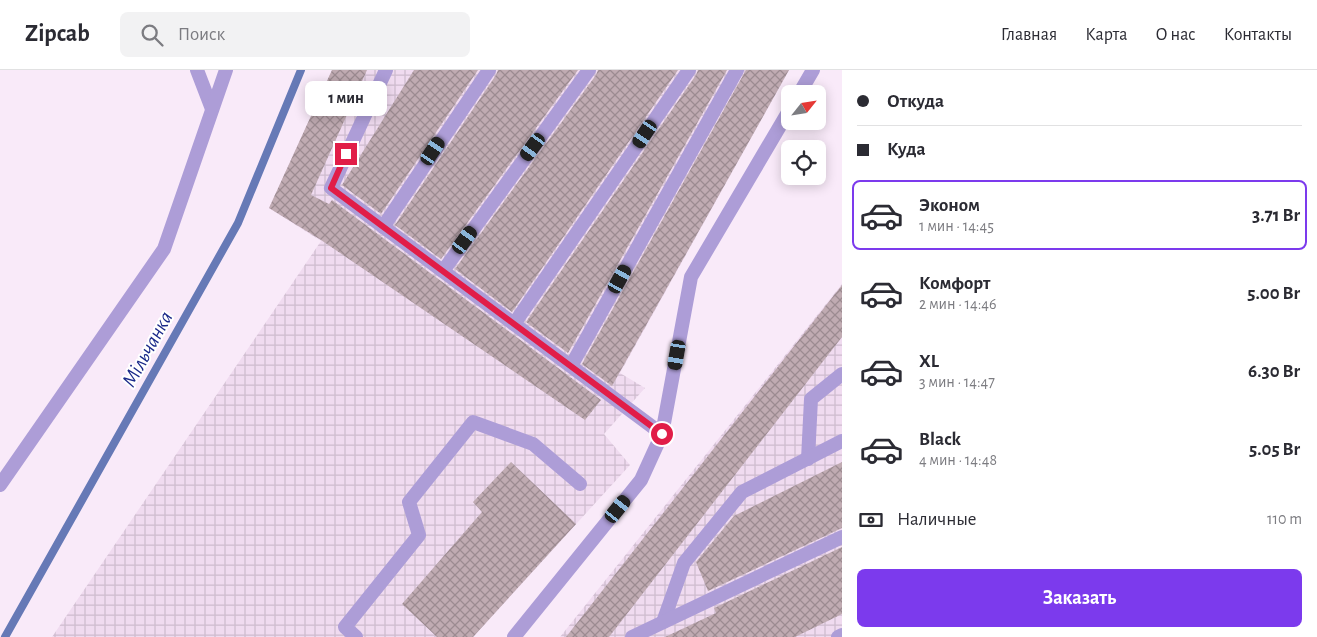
<!DOCTYPE html>
<html lang="ru">
<head>
<meta charset="utf-8">
<style>
  body { margin:0; font-family:"Alegreya Sans",sans-serif; background:#f2f2f3; color:#2b2b33; height:100vh; display:flex; flex-direction:column; font-size:19px; white-space:nowrap }
  * { box-sizing:border-box; margin:0 }
  p { font-size:16px; color:#7c7c81 }
  .icon { flex:none; width:28px; height:28px; fill:none; stroke:currentColor; stroke-width:2; stroke-linecap:round; stroke-linejoin:round }
  .map { position:relative; flex:1; overflow:hidden }
  .side { display:flex; flex-direction:column; background:#fff; width:475px }
  .side>* { flex:none }
  .hud { display:grid; align-content:center; height:110px; padding:0 15px; background:#fff }
  .needle { width:32px; rotate:60deg }
  .buttons { position:absolute; left:781px; top:15px; display:grid; gap:10px }
  .buttons a { display:grid; place-items:center; width:45px; height:45px; border-radius:8px; background:#fff; box-shadow:0 2px 12px #0003; font-size:25px }
  .end { position:absolute; width:22px; height:22px; margin:-11px; border:6px solid #e11d48; background:#fff; box-shadow:0 0 0 2px #fff }
  .from { border-radius:50% }
  .bubble { position:absolute; height:35px; border-radius:8px; background:#fff; box-shadow:0 2px 12px #0003; font-size:16px; font-weight:700; line-height:35px; text-align:center }
  .car { position:absolute; width:15px; height:30px; margin:-15px -8px; border-radius:6px; box-shadow:0 0 4px 1px #0007; background:linear-gradient(#222 24%,#8ab4d8 0 40%,#222 0 76%,#8ab4d8 0 86%,#222 0) }
  .hud b { display:flex; align-items:center; gap:18px; height:48px; font-size:19px }
  .hud b+b { border-top:1px solid #e1e1e2 }
  .hud i { width:12px; height:12px; background:#2b2b33 }
  ul { padding:0; list-style:none }
  li { display:flex; align-items:center; gap:15px; height:70px; margin:0 10px 8px; padding:0 5px; border:2px solid transparent; border-radius:8px }
  li div { flex:1 }
  li b { display:block; font-size:19px }
  li em { font-style:normal; font-weight:700 }
  li.current { border-color:#7c3aed }
  li>.icon { width:45px; height:45px; stroke-width:1.5 }
  .pay { display:flex; align-items:center; gap:12px; height:55px; padding:0 15px; font-size:19px }
  .pay p { margin-inline-start:auto }
  .button { display:flex; gap:10px; margin-top:auto; padding:10px 15px }
  .button a { flex:1; height:58px; border-radius:8px; background:#7c3aed; color:#fff; font-size:20px; font-weight:700; line-height:58px; text-align:center }
  header { display:flex; align-items:center; gap:30px; box-sizing:border-box; height:70px; padding:0 25px; background:#fff; border-bottom:1px solid #e1e1e2 }
  header strong { font-size:24px }
  nav { display:flex; gap:28px; margin-inline-start:auto; font-size:18px }
  .search { width:350px; height:45px; background:#f2f2f3; display:flex; align-items:center; gap:12px; box-sizing:border-box; padding:0 18px; border-radius:8px; color:#7c7c81; font-size:19px }
  main { display:flex; flex:1; min-height:0 }
  .map>svg:first-child { display:block }
  .industrial { fill:url(#industrial-grid) }
  .lines { fill:none; stroke-linecap:round; stroke-linejoin:round }
  .stream { stroke:#6679b6; stroke-width:8 }
  .building { fill:url(#building-cross-hatch) }
  .service { stroke:#ad9dd7; stroke-width:14 }
  .route { stroke:#e11d48; stroke-width:6 }
  .labels { text-anchor:middle; stroke-width:4; stroke-linejoin:round; paint-order:stroke }
  .water-label { font-size:21px; font-style:italic; fill:#1a2989; stroke:#fff }
</style>
</head>
<body>
<header>
<strong>Zipcab</strong>
<div class="search"><svg class="icon" aria-label="search" viewBox="0 0 24 24"><circle cx="10" cy="10" r="6"/><path d="M15 15l6 6"/></svg>Поиск</div>
<nav><a>Главная</a><a>Карта</a><a>О нас</a><a>Контакты</a></nav>
</header>
<main>
<div class="map">
<svg width="842" height="567" viewBox="0 0 842 567">
  <defs>
    <pattern id="industrial-grid" width="8" height="8" patternUnits="userSpaceOnUse" patternTransform="scale(1.25)"><rect width="8" height="8" fill="#f0dbf0"/><path d="M0 4h8M4 0v8" fill="none" stroke="#cebcce"/></pattern>
    <pattern id="building-cross-hatch" width="8" height="8" patternUnits="userSpaceOnUse" patternTransform="scale(1.25)"><rect width="8" height="8" fill="#c0abb2"/><path d="M0 0l8 8M0 8l8-8" fill="none" stroke="#9c8b91"/></pattern>
  </defs>
  <rect width="100%" height="100%" fill="#f9eaf9"/>
  <g class="industrial">
    <path d="M 332,0 L 789,0 L 620,303 L 645,318 L 604,364 L 630,395 L 473,567 L 52,567 L 321,171 L 269,138 Z"/>
    <path d="M 842,214 L 842,567 L 560,567 Z"/>
  </g>
  <g class="lines">
    <path class="stream" d="M 5,567 L 238,153 L 301,0"/>
  </g>
  <g class="building">
    <path d="M 332,0 L 367,0 L 311,125 L 329,134 L 332,130 L 601,330 L 585,350 L 321,170 L 269,138 Z"/>
    <path d="M 414,0 L 478,0 L 381,144 L 342,115 Z"/>
    <path d="M 498,0 L 578,0 L 441,189 L 395,155 L 496,5 Z"/>
    <path d="M 598,0 L 678,0 L 512,242 L 455,199 L 596,5 Z"/>
    <path d="M 698,0 L 727,0 L 568,283 L 526,252 L 696,5 Z"/>
    <path d="M 746,0 L 789,0 L 612,316 L 582,294 Z"/>
    <path d="M 842,215 L 842,267 L 609,567 L 566,567 Z"/>
    <path d="M 511,392 L 576,454 L 473,567 L 437,567 L 402,534 L 482,442 L 473,432 Z"/>
    <path d="M 842,392 L 842,458 L 708,521 L 696,492 L 734,446 Z"/>
    <path d="M 842,477 L 842,544 L 795,567 L 665,567 L 716,543 L 714,538 Z"/>
  </g>
  <g class="lines">
    <g class="service">
      <path d="M 197,0 L 212,39"/>
      <path d="M 386,0 L 331,118 L 662,364"/>
      <path d="M 799,24 L 813,0"/>
      <path d="M 383,157 L 489,0"/>
      <path d="M 443,201 L 589,0"/>
      <path d="M 514,254 L 689,0"/>
      <path d="M 571,296 L 737,0"/>
      <path d="M 808,389 L 811,329 L 842,304"/>
      <path d="M 0,415 L 164,179 L 226,0"/>
      <path d="M 663,552 L 684,493 L 742,422 L 842,371"/>
      <path d="M 356,567 L 345,557 L 419,465 L 409,432 L 473,352 L 533,374 L 580,414"/>
      <path d="M 514,567 L 641,410 L 662,364 L 691,207 L 790,39"/>
      <path d="M 632,567 L 842,467"/>
      <path d="M 838,567 L 842,565"/>
    </g>
  </g>
  <g class="lines">
    <path class="route" d="M 346,84 L 331,118 L 662,364"/>
  </g>
  <g class="labels">
    <g class="water-label">
      <text transform="translate(147 279) rotate(-61)" y="7">Мільчанка</text>
    </g>
  </g>
</svg>
<div class="buttons">
<a><svg class="needle" viewBox="-14 -14 28 28"><path d="M0-13l5 13h-10z" fill="#e53935"/><path d="M0 13l5-13h-10z" fill="#7c7c81"/></svg></a>
<a><svg class="icon" aria-label="locate" viewBox="0 0 24 24"><circle cx="12" cy="12" r="6"/><path d="M12 2v4M12 18v4M2 12h4M18 12h4"/></svg></a>
</div>
<i class="end from" style="left:662px;top:364px"></i>
<i class="end" style="left:346px;top:84px"></i>
<div class="bubble" style="left:305px;top:11px;width:82px">1 мин</div>
<i class="car" style="left:645px;top:64px;rotate:214deg"></i>
<i class="car" style="left:533px;top:77px;rotate:216deg"></i>
<i class="car" style="left:433px;top:81px;rotate:34deg"></i>
<i class="car" style="left:465px;top:170px;rotate:36deg"></i>
<i class="car" style="left:620px;top:209px;rotate:29deg"></i>
<i class="car" style="left:677px;top:285px;rotate:190deg"></i>
<i class="car" style="left:618px;top:439px;rotate:39deg"></i>
</div>
<section class="side">
<div class="hud">
<b><i class="from"></i>Откуда</b>
<b><i></i>Куда</b>
</div>
<ul>
<li class="current"><svg class="icon" aria-label="car" viewBox="0 0 24 24"><path d="M5 17H2v-5l4-1 3-4h7l3 4 3 1v5h-3M9 17h6M6 11h13"/><circle cx="7" cy="17" r="2"/><circle cx="17" cy="17" r="2"/></svg><div><b>Эконом</b><p>1 мин · 14:45</p></div><em>3.71 Br</em></li>
<li><svg class="icon" aria-label="car" viewBox="0 0 24 24"><path d="M5 17H2v-5l4-1 3-4h7l3 4 3 1v5h-3M9 17h6M6 11h13"/><circle cx="7" cy="17" r="2"/><circle cx="17" cy="17" r="2"/></svg><div><b>Комфорт</b><p>2 мин · 14:46</p></div><em>5.00 Br</em></li>
<li><svg class="icon" aria-label="car" viewBox="0 0 24 24"><path d="M5 17H2v-5l4-1 3-4h7l3 4 3 1v5h-3M9 17h6M6 11h13"/><circle cx="7" cy="17" r="2"/><circle cx="17" cy="17" r="2"/></svg><div><b>XL</b><p>3 мин · 14:47</p></div><em>6.30 Br</em></li>
<li><svg class="icon" aria-label="car" viewBox="0 0 24 24"><path d="M5 17H2v-5l4-1 3-4h7l3 4 3 1v5h-3M9 17h6M6 11h13"/><circle cx="7" cy="17" r="2"/><circle cx="17" cy="17" r="2"/></svg><div><b>Black</b><p>4 мин · 14:48</p></div><em>5.05 Br</em></li>
</ul>
<div class="pay"><svg class="icon" aria-label="cash" viewBox="0 0 24 24"><path d="M3 7h18v10H3z"/><circle cx="12" cy="12" r="2"/></svg>Наличные<p>110 m</p></div>
<div class="button"><a>Заказать</a></div>
</section>
</main>
</body>
</html>
